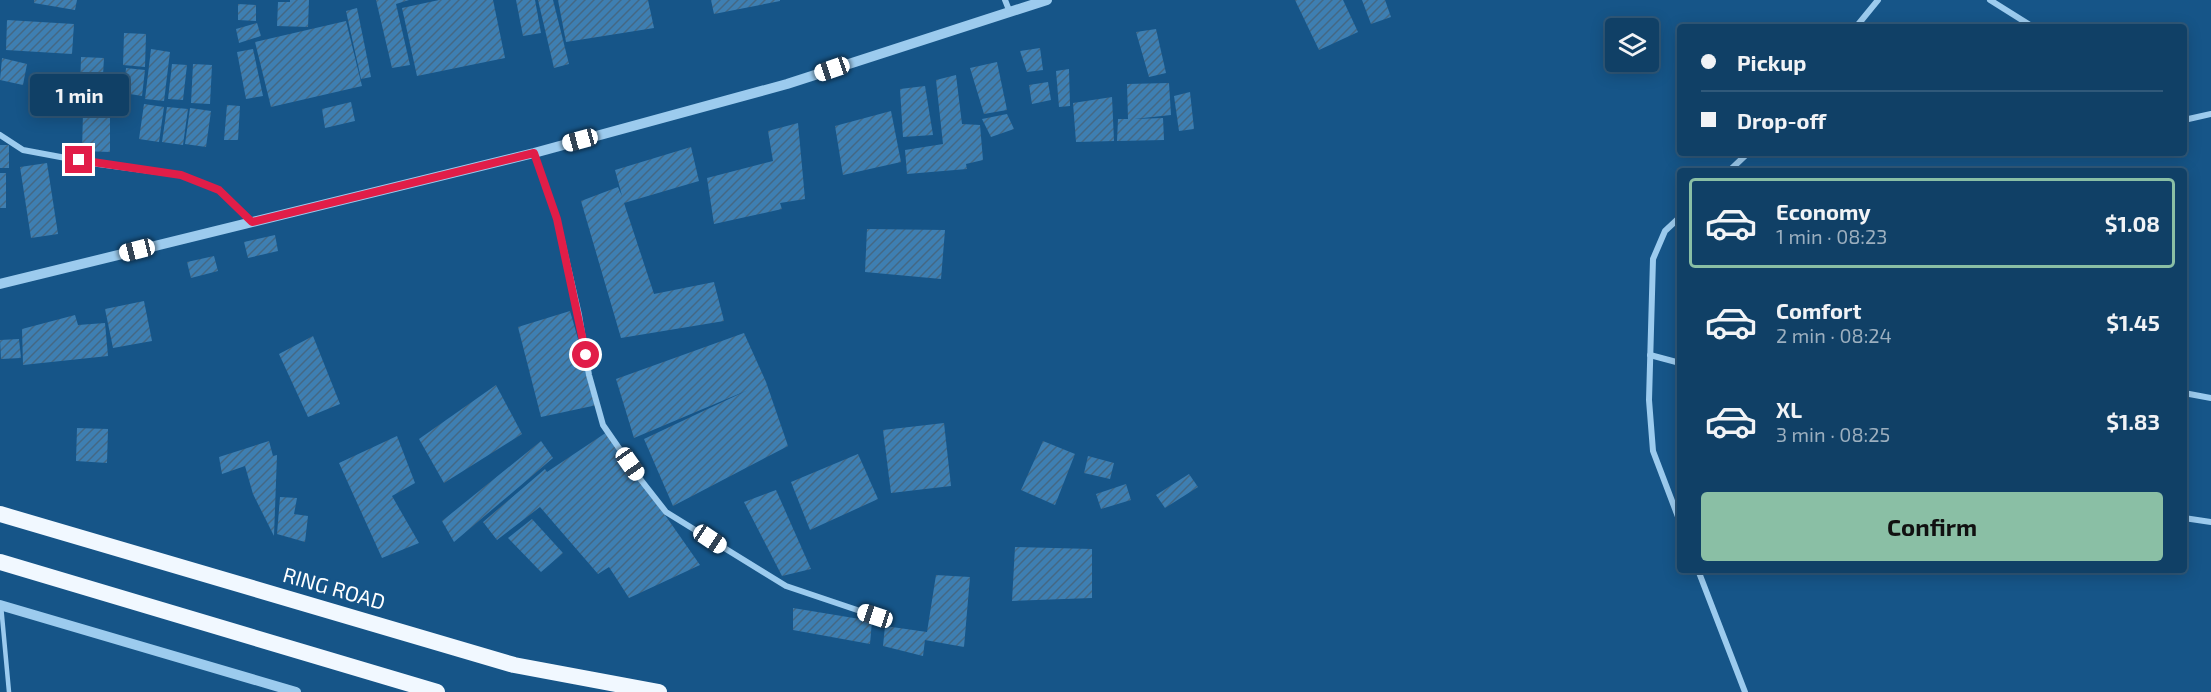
<!DOCTYPE html>
<html lang="en">
<head>
<meta charset="utf-8">
<style>
  body { margin:0; font-family:"Exo 2",sans-serif; background:#19476c; color:#f1f3f6; height:100vh; display:flex; flex-direction:column; font-size:22px; white-space:nowrap }
  * { box-sizing:border-box; margin:0 }
  p { font-size:20px; color:#9cafbf }
  .icon { flex:none; width:33px; height:33px; fill:none; stroke:currentColor; stroke-width:2; stroke-linecap:round; stroke-linejoin:round }
  .map { position:relative; flex:1; overflow:hidden }
  .sheet { position:absolute; left:1677px; top:168px; width:510px; height:405px; display:flex; flex-direction:column; background:#104066; border-radius:6px; box-shadow:0 3px 15px #0003,0 0 0 2px #30597a }
  .sheet>* { flex:none }
  .banner { position:absolute; left:1677px; top:24px; width:510px; height:132px; border-radius:6px; box-shadow:0 3px 15px #0003,0 0 0 2px #30597a; display:grid; align-content:center; height:132px; padding:0 24px; background:#104066 }
  .buttons { position:absolute; left:1605px; top:18px; display:grid; gap:12px }
  .buttons a { display:grid; place-items:center; width:54px; height:54px; border-radius:6px; background:#104066; box-shadow:0 3px 15px #0003,0 0 0 2px #30597a; font-size:30px }
  .end { position:absolute; width:27px; height:27px; margin:-14px; border:8px solid #e11d48; background:#fff; box-shadow:0 0 0 3px #fff }
  .from { border-radius:50% }
  .bubble { position:absolute; height:42px; border-radius:6px; background:#104066; box-shadow:0 3px 15px #0003,0 0 0 2px #30597a; font-size:20px; font-weight:700; line-height:42px; text-align:center }
  .car { position:absolute; width:18px; height:36px; margin:-18px -9px; border-radius:8px; box-shadow:0 0 4px 2px #0007; background:linear-gradient(#fff 24%,#345 0 40%,#fff 0 76%,#345 0 86%,#fff 0) }
  .banner b { display:flex; align-items:center; gap:21px; height:57px; font-size:22px }
  .banner b+b { border-top:2px solid #30597a }
  .banner i { width:15px; height:15px; background:#f1f3f6 }
  ul { padding:10px 0 0; list-style:none }
  li { display:flex; align-items:center; gap:18px; height:90px; margin:0 12px 9px; padding:0 12px; border:3px solid transparent; border-radius:6px }
  li div { flex:1 }
  li b { display:block; font-size:22px }
  li em { font-style:normal; font-weight:700 }
  li.active { border-color:#8abfa5 }
  li>.icon { width:54px; height:54px; stroke-width:1.5 }
  .action { display:flex; gap:12px; margin-top:auto; padding:12px 24px }
  .action a { flex:1; height:69px; border-radius:6px; background:#8abfa5; color:#111; font-size:24px; font-weight:700; line-height:69px; text-align:center }
  .map>svg:first-child { display:block }
  .building { fill:url(#building-hatch) }
  .lines { fill:none; stroke-linecap:round; stroke-linejoin:round }
  .service { stroke:#9ccbee; stroke-width:4.5 }
  .minor { stroke:#9ccbee; stroke-width:6 }
  .tertiary { stroke:#9ccbee; stroke-width:10 }
  .trunk { stroke:#f1f8ff; stroke-width:16 }
  .route { stroke:#e11d48; stroke-width:8 }
  .labels { text-anchor:middle; stroke-width:4.5; stroke-linejoin:round; paint-order:stroke }
  .street-label { font-size:21px; fill:#fff; stroke:#165588 }
</style>
</head>
<body>
<div class="map">
<svg width="2211" height="692" viewBox="0 0 2211 692">
  <defs>
    <pattern id="building-hatch" width="6" height="6" patternUnits="userSpaceOnUse" patternTransform="scale(1.5)"><rect width="6" height="6" fill="#3e7fb2"/><path d="M-1 1l2-2M0 6l6-6M5 7l2-2" fill="none" stroke="#446884"/></pattern>
  </defs>
  <rect width="100%" height="100%" fill="#165588"/>
  <g class="building">
    <path d="M 34,0 L 77,0 L 75,10 L 34,3 Z"/>
    <path d="M 290,0 L 309,0 L 308,27 L 277,26 L 278,2 L 290,2 Z"/>
    <path d="M 376,0 L 409,0 L 396,4 L 410,65 L 392,68 Z"/>
    <path d="M 439,0 L 493,0 L 505,58 L 417,76 L 402,8 Z"/>
    <path d="M 516,0 L 535,0 L 541,33 L 523,36 Z"/>
    <path d="M 538,0 L 553,0 L 569,64 L 554,68 Z"/>
    <path d="M 558,0 L 648,0 L 654,28 L 566,42 Z"/>
    <path d="M 711,0 L 780,0 L 780,1 L 714,14 Z"/>
    <path d="M 1295,0 L 1343,0 L 1358,32 L 1319,50 Z"/>
    <path d="M 1362,0 L 1385,0 L 1391,17 L 1371,24 Z"/>
    <path d="M 238,4 L 256,5 L 256,21 L 238,20 Z"/>
    <path d="M 357,8 L 371,77 L 361,79 L 346,11 Z"/>
    <path d="M 7,20 L 74,24 L 72,54 L 6,50 Z"/>
    <path d="M 346,21 L 362,86 L 271,107 L 255,42 Z"/>
    <path d="M 257,23 L 261,36 L 239,43 L 236,29 Z"/>
    <path d="M 1156,29 L 1166,73 L 1149,77 L 1136,32 Z"/>
    <path d="M 124,33 L 146,34 L 145,67 L 123,65 Z"/>
    <path d="M 1040,48 L 1043,70 L 1027,72 L 1020,51 Z"/>
    <path d="M 151,49 L 170,52 L 164,101 L 145,99 Z"/>
    <path d="M 253,49 L 263,96 L 246,99 L 237,52 Z"/>
    <path d="M 81,57 L 104,58 L 102,92 L 80,91 Z"/>
    <path d="M 2,58 L 27,64 L 23,85 L 0,80 Z"/>
    <path d="M 997,62 L 1007,110 L 984,114 L 970,68 Z"/>
    <path d="M 172,64 L 187,65 L 183,100 L 168,99 Z"/>
    <path d="M 193,64 L 212,65 L 210,104 L 191,103 Z"/>
    <path d="M 126,68 L 145,70 L 142,96 L 124,93 Z"/>
    <path d="M 1069,69 L 1070,106 L 1059,107 L 1056,71 Z"/>
    <path d="M 956,75 L 962,124 L 980,125 L 983,160 L 966,164 L 967,169 L 907,174 L 905,150 L 943,144 L 936,80 Z"/>
    <path d="M 1048,82 L 1051,100 L 1032,104 L 1029,85 Z"/>
    <path d="M 1169,83 L 1171,115 L 1134,119 L 1163,118 L 1164,140 L 1117,141 L 1118,119 L 1128,119 L 1127,84 Z"/>
    <path d="M 925,86 L 933,135 L 903,137 L 900,89 Z"/>
    <path d="M 1190,92 L 1194,129 L 1179,131 L 1174,96 Z"/>
    <path d="M 1112,97 L 1114,141 L 1076,142 L 1073,103 Z"/>
    <path d="M 351,102 L 355,121 L 325,128 L 322,109 Z"/>
    <path d="M 144,104 L 164,107 L 159,142 L 139,139 Z"/>
    <path d="M 227,105 L 240,106 L 238,140 L 224,140 Z"/>
    <path d="M 167,107 L 188,109 L 183,145 L 162,142 Z"/>
    <path d="M 190,108 L 211,111 L 206,147 L 185,144 Z"/>
    <path d="M 891,111 L 901,162 L 843,175 L 835,126 Z"/>
    <path d="M 83,112 L 110,113 L 110,152 L 82,151 Z"/>
    <path d="M 1007,114 L 1014,129 L 991,137 L 982,119 Z"/>
    <path d="M 798,123 L 805,199 L 780,203 L 782,209 L 714,224 L 707,178 L 773,161 L 768,131 Z"/>
    <rect x="0" y="145" width="9" height="23"/>
    <path d="M 691,147 L 699,181 L 624,203 L 654,294 L 714,282 L 724,321 L 621,338 L 581,201 L 618,187 L 622,196 L 615,170 Z"/>
    <path d="M 47,163 L 58,234 L 31,238 L 20,167 Z"/>
    <rect x="0" y="173" width="6" height="35"/>
    <path d="M 867,229 L 945,230 L 941,279 L 865,272 Z"/>
    <path d="M 275,235 L 278,251 L 248,258 L 244,242 Z"/>
    <path d="M 214,256 L 218,271 L 191,278 L 187,262 Z"/>
    <path d="M 144,301 L 152,341 L 113,348 L 105,309 Z"/>
    <path d="M 570,311 L 597,405 L 541,417 L 518,327 Z"/>
    <path d="M 75,315 L 78,325 L 105,323 L 108,356 L 23,365 L 22,329 Z"/>
    <path d="M 744,333 L 766,382 L 788,446 L 673,506 L 644,439 L 748,390 L 634,438 L 616,379 Z"/>
    <path d="M 313,336 L 340,404 L 308,417 L 279,354 Z"/>
    <path d="M 19,339 L 21,358 L 1,359 L 0,340 Z"/>
    <path d="M 496,385 L 522,434 L 444,483 L 419,439 Z"/>
    <path d="M 944,423 L 951,486 L 891,493 L 883,430 Z"/>
    <path d="M 77,428 L 108,429 L 107,463 L 76,461 Z"/>
    <path d="M 607,432 L 700,565 L 629,598 L 609,567 L 598,574 L 540,507 L 497,540 L 483,522 L 545,469 L 547,472 Z"/>
    <path d="M 397,436 L 415,483 L 392,496 L 419,543 L 382,558 L 339,463 Z"/>
    <path d="M 269,441 L 273,456 L 277,455 L 274,536 L 253,494 L 245,466 L 222,474 L 219,457 Z"/>
    <path d="M 541,441 L 553,458 L 454,542 L 442,521 Z"/>
    <path d="M 1043,441 L 1075,454 L 1055,505 L 1021,490 Z"/>
    <path d="M 858,454 L 878,499 L 810,530 L 791,482 Z"/>
    <path d="M 1088,456 L 1114,463 L 1110,479 L 1084,473 Z"/>
    <path d="M 1189,474 L 1198,487 L 1165,508 L 1156,495 Z"/>
    <path d="M 1126,484 L 1131,500 L 1101,509 L 1096,494 Z"/>
    <path d="M 776,490 L 811,569 L 782,576 L 744,502 Z"/>
    <path d="M 280,497 L 297,498 L 294,514 L 308,516 L 305,542 L 277,534 Z"/>
    <path d="M 532,519 L 563,553 L 541,572 L 508,538 Z"/>
    <path d="M 1015,547 L 1092,549 L 1092,598 L 1012,601 Z"/>
    <path d="M 936,575 L 970,577 L 964,647 L 925,640 L 923,656 L 883,646 L 885,626 L 927,632 Z"/>
    <path d="M 793,608 L 872,621 L 870,644 L 793,630 Z"/>
  </g>
  <g class="lines">
    <path class="service" d="M 1,605 L 9,692"/>
    <g class="minor">
      <path d="M 1005,0 L 1009,10"/>
      <path d="M 1990,0 L 2033,27"/>
      <path d="M 1856,27 L 1878,0"/>
      <path d="M 2184,120 L 2211,114"/>
      <path d="M 0,135 L 23,150 L 98,164 L 181,175 L 219,190 L 252,222"/>
      <path d="M 534,153 L 557,219 L 579,315 L 589,375 L 603,425 L 641,480 L 666,512 L 786,586 L 875,616"/>
      <path d="M 1729,171 L 1748,153"/>
      <path d="M 1680,217 L 1665,231 L 1653,259 L 1649,400 L 1653,451 L 1680,522"/>
      <path d="M 1650,355 L 1680,363"/>
      <path d="M 2184,393 L 2211,398"/>
      <path d="M 2184,518 L 2211,522"/>
      <path d="M 1698,570 L 1745,692"/>
    </g>
    <g class="tertiary">
      <path d="M 0,284 L 534,153 L 787,84 L 1047,0"/>
      <path d="M 0,605 L 296,692"/>
    </g>
    <g class="trunk">
      <path d="M 0,514 L 514,665 L 659,692"/>
      <path d="M 0,562 L 437,692"/>
    </g>
  </g>
  <g class="lines">
    <path class="route" d="M 79,160 L 181,175 L 219,190 L 252,222 L 534,153 L 557,219 L 586,355"/>
  </g>
  <g class="labels">
    <g class="street-label">
      <text transform="translate(334 589) rotate(16)" y="7">RING ROAD</text>
    </g>
  </g>
</svg>
<div class="buttons">
<a><svg class="icon" aria-label="layers" viewBox="0 0 24 24"><path d="M12 4l9 5-9 5-9-5zM3 14l9 5 9-5"/></svg></a>
</div>
<i class="end from" style="left:586px;top:355px"></i>
<i class="end" style="left:79px;top:160px"></i>
<div class="bubble" style="left:30px;top:74px;width:99px">1 min</div>
<i class="car" style="left:832px;top:69px;rotate:251deg"></i>
<i class="car" style="left:580px;top:140px;rotate:255deg"></i>
<i class="car" style="left:137px;top:250px;rotate:256deg"></i>
<i class="car" style="left:630px;top:464px;rotate:145deg"></i>
<i class="car" style="left:710px;top:539px;rotate:124deg"></i>
<i class="car" style="left:875px;top:616px;rotate:288deg"></i>
<div class="banner">
<b><i class="from"></i>Pickup</b>
<b><i></i>Drop-off</b>
</div>
<section class="sheet">
<ul>
<li class="active"><svg class="icon" aria-label="car" viewBox="0 0 24 24"><path d="M5 17H2v-5l4-1 3-4h7l3 4 3 1v5h-3M9 17h6M6 11h13"/><circle cx="7" cy="17" r="2"/><circle cx="17" cy="17" r="2"/></svg><div><b>Economy</b><p>1 min · 08:23</p></div><em>$1.08</em></li>
<li><svg class="icon" aria-label="car" viewBox="0 0 24 24"><path d="M5 17H2v-5l4-1 3-4h7l3 4 3 1v5h-3M9 17h6M6 11h13"/><circle cx="7" cy="17" r="2"/><circle cx="17" cy="17" r="2"/></svg><div><b>Comfort</b><p>2 min · 08:24</p></div><em>$1.45</em></li>
<li><svg class="icon" aria-label="car" viewBox="0 0 24 24"><path d="M5 17H2v-5l4-1 3-4h7l3 4 3 1v5h-3M9 17h6M6 11h13"/><circle cx="7" cy="17" r="2"/><circle cx="17" cy="17" r="2"/></svg><div><b>XL</b><p>3 min · 08:25</p></div><em>$1.83</em></li>
</ul>
<div class="action"><a>Confirm</a></div>
</section>
</div>
</body>
</html>
